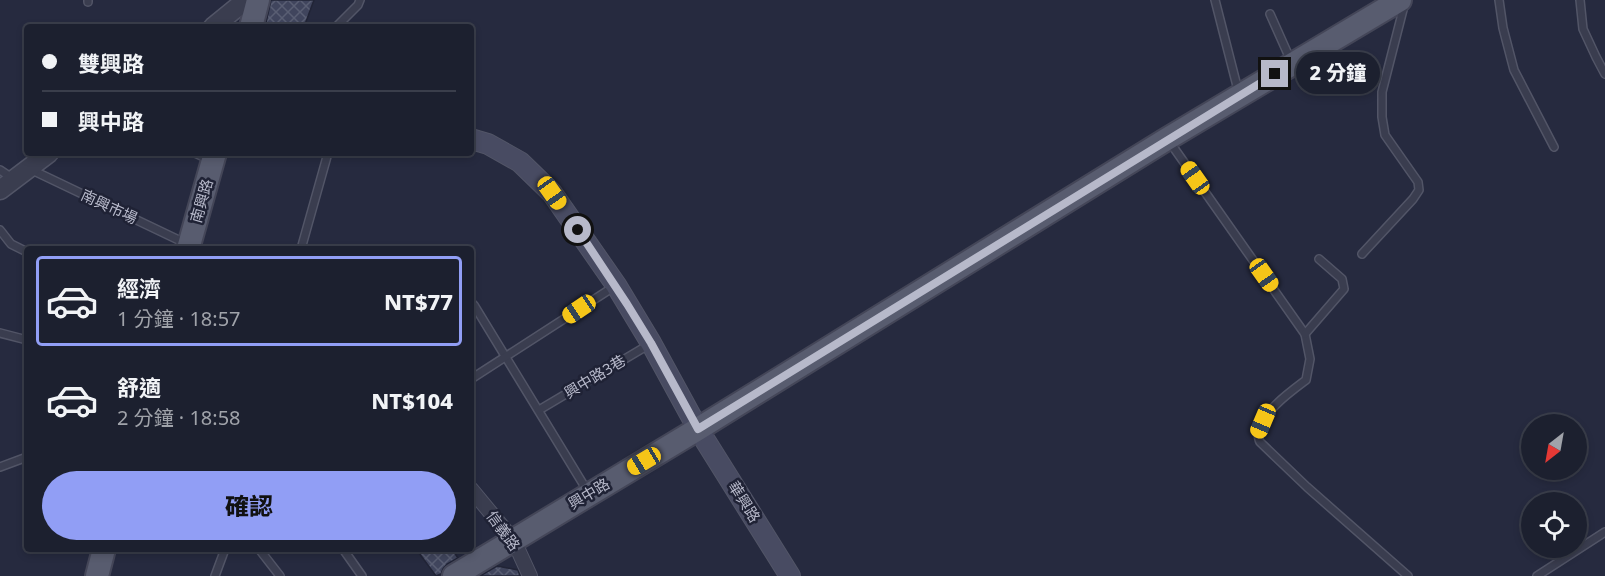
<!DOCTYPE html>
<html lang="zh-TW">
<head>
<meta charset="utf-8">
<style>
  body { margin:0; font-family:"Noto Sans","Noto Sans TC",sans-serif; background:#292d3b; color:#f1f3f6; height:100vh; display:flex; flex-direction:column; font-size:22px; white-space:nowrap }
  * { box-sizing:border-box; margin:0 }
  p { font-size:20px; color:#a0a3aa }
  .icon { flex:none; width:33px; height:33px; fill:none; stroke:currentColor; stroke-width:2; stroke-linecap:round; stroke-linejoin:round }
  .map { position:relative; flex:1; overflow:hidden }
  .sheet { position:absolute; left:24px; top:246px; width:450px; height:306px; display:flex; flex-direction:column; background:#1c202f; border-radius:6px; box-shadow:0 3px 9px #0003,0 0 0 2px #3a3e4b }
  .sheet>* { flex:none }
  .guide { position:absolute; left:24px; top:24px; width:450px; height:132px; border-radius:6px; box-shadow:0 3px 9px #0003,0 0 0 2px #3a3e4b; display:grid; align-content:center; height:132px; padding:0 18px; background:#1c202f }
  .needle { width:39px; rotate:211deg }
  .fabs { position:absolute; left:1521px; top:414px; display:grid; gap:12px }
  .fabs a { display:grid; place-items:center; width:66px; height:66px; border-radius:50%; background:#1c202f; box-shadow:0 3px 9px #0003,0 0 0 2px #3a3e4b; font-size:30px }
  .end { position:absolute; width:27px; height:27px; margin:-14px; border:8px solid #b7b9ca; background:#111; box-shadow:0 0 0 3px #111 }
  .from { border-radius:50% }
  .bubble { position:absolute; height:42px; border-radius:21px; background:#1c202f; box-shadow:0 3px 9px #0003,0 0 0 2px #3a3e4b; font-size:20px; font-weight:800; line-height:42px; text-align:center }
  .car { position:absolute; width:18px; height:36px; margin:-18px -9px; border-radius:8px; box-shadow:0 0 4px 2px #0007; background:linear-gradient(#f5c518 24%,#345 0 40%,#f5c518 0 76%,#345 0 86%,#f5c518 0) }
  .guide b { display:flex; align-items:center; gap:21px; height:57px; font-size:22px }
  .guide b+b { border-top:2px solid #3a3e4b }
  .guide i { width:15px; height:15px; background:#f1f3f6 }
  ul { padding:10px 0 0; list-style:none }
  li { display:flex; align-items:center; gap:18px; height:90px; margin:0 12px 9px; padding:0 6px; border:3px solid transparent; border-radius:6px }
  li div { flex:1 }
  li b { display:block; font-size:22px }
  li em { font-style:normal; font-weight:800 }
  li.selected { border-color:#919ef5 }
  li>.icon { width:54px; height:54px; stroke-width:1.5 }
  .primary-button { display:flex; gap:12px; margin-top:auto; padding:12px 18px }
  .primary-button a { flex:1; height:69px; border-radius:36px; background:#919ef5; color:#111; font-size:24px; font-weight:800; line-height:69px; text-align:center }
  .map>svg:first-child { display:block }
  .building { fill:url(#building-cross-hatch); stroke:#212436; stroke-width:1.5 }
  .lines { fill:none; stroke-linecap:round; stroke-linejoin:round }
  .service-casing { stroke:#525567; stroke-width:10 }
  .minor-casing { stroke:#525567; stroke-width:16 }
  .tertiary-casing { stroke:#525567; stroke-width:21 }
  .secondary-casing { stroke:#525567; stroke-width:22 }
  .primary-casing { stroke:#444658; stroke-width:26 }
  .service { stroke:#3a3d4f; stroke-width:7 }
  .minor { stroke:#3a3d4f; stroke-width:14 }
  .tertiary { stroke:#3a3d4f; stroke-width:18 }
  .secondary { stroke:#484b62; stroke-width:20 }
  .primary { stroke:#585c6f; stroke-width:22 }
  .route { stroke:#b7b9ca; stroke-width:8 }
  .labels { text-anchor:middle; stroke-width:5; stroke-linejoin:round; paint-order:stroke }
  .street-label { font-size:15px; fill:#b7b9ca; stroke:#1f2235 }
</style>
</head>
<body>
<div class="map">
<svg width="1605" height="576" viewBox="0 0 1605 576">
  <defs>
    <pattern id="building-cross-hatch" width="8" height="8" patternUnits="userSpaceOnUse" patternTransform="scale(1.5)"><rect width="8" height="8" fill="#40455d"/><path d="M0 0l8 8M0 8l8-8" fill="none" stroke="#595e73"/></pattern>
  </defs>
  <rect width="100%" height="100%" fill="#262a3f"/>
  <g class="building">
    <path d="M 271,0 L 314,0 L 304,27 L 265,27 Z"/>
    <path d="M 416,549 L 452,549 L 458,558 L 447,564 L 443,569 L 441,574 L 436,576 Z"/>
    <path d="M 497,566 L 518,570 L 520,576 L 480,576 Z"/>
  </g>
  <g class="lines">
    <g class="service-casing">
      <g id="service">
        <path d="M 1215,0 L 1239,94"/>
        <path d="M 1499,0 L 1503,28 L 1514,70 L 1554,147"/>
        <path d="M 1580,0 L 1583,29 L 1596,57 L 1605,74"/>
        <path d="M 88,2 L 88,0"/>
        <path d="M 1270,14 L 1291,61"/>
        <path d="M 336,27 L 358,5 L 360,0"/>
        <path d="M 1169,141 L 1305,334 L 1310,359 L 1306,380 C 1290,392 1262,412 1258,433 C 1258,434 1259,441 1260,442 L 1307,487 L 1408,576"/>
        <path d="M 195,153 L 210,160"/>
        <path d="M 0,170 L 12,178"/>
        <path d="M 32,170 L 187,244"/>
        <path d="M 0,230 L 11,244 L 27,252"/>
        <path d="M 301,249 L 328,153"/>
        <path d="M 1362,254 L 1413,199 L 1419,190 L 1418,182 L 1385,135 L 1382,117 L 1382,92 L 1405,2"/>
        <path d="M 471,305 L 474,305 L 588,492"/>
        <path d="M 0,333 L 27,340"/>
        <path d="M 1305,334 L 1344,289 L 1342,279 L 1319,259"/>
        <path d="M 471,379 L 615,286"/>
        <path d="M 539,410 L 650,344"/>
        <path d="M 0,467 L 27,457"/>
        <path d="M 259,549 L 280,576"/>
        <path d="M 343,549 L 362,576"/>
        <path d="M 215,576 L 225,549"/>
        <path d="M 1537,576 L 1605,532"/>
      </g>
    </g>
    <g class="minor-casing">
      <path id="minor" d="M 471,489 L 514,541 L 530,576"/>
    </g>
    <g class="tertiary-casing">
      <g id="tertiary">
        <path d="M 213,27 L 246,0"/>
        <path d="M 0,190 L 49,153"/>
      </g>
    </g>
    <g class="secondary-casing">
      <path id="secondary" d="M 471,139 L 488,144 L 520,162 L 552,193 L 616,285 L 651,343 L 698,429 L 790,576"/>
    </g>
    <g class="primary-casing">
      <g id="primary">
        <path d="M 251,27 L 258,0"/>
        <path d="M 188,249 L 215,153"/>
        <path d="M 97,576 L 104,549"/>
        <path d="M 454,576 L 698,429 L 1167,139 L 1400,0"/>
      </g>
    </g>
    <use href="#service" class="service"/>
    <use href="#minor" class="minor"/>
    <use href="#tertiary" class="tertiary"/>
    <use href="#secondary" class="secondary"/>
    <use href="#primary" class="primary"/>
  </g>
  <g class="lines">
    <path class="route" d="M 578,230 L 627,304 L 651,343 L 698,429 L 1275,74"/>
  </g>
  <g class="labels">
    <g class="street-label">
      <text transform="translate(202 201) rotate(-74)" y="5">南興路</text>
      <text transform="translate(109 207) rotate(25)" y="5">南興市場</text>
      <text transform="translate(595 377) rotate(-31)" y="5">興中路3巷</text>
      <text transform="translate(589 494) rotate(-31)" y="5">興中路</text>
      <text transform="translate(744 502) rotate(58)" y="5">華興路</text>
      <text transform="translate(503 531) rotate(54)" y="5">信義路</text>
    </g>
  </g>
</svg>
<div class="fabs">
<a><svg class="needle" viewBox="-14 -14 28 28"><path d="M0-13l5 13h-10z" fill="#e53935"/><path d="M0 13l5-13h-10z" fill="#a0a3aa"/></svg></a>
<a><svg class="icon" aria-label="locate" viewBox="0 0 24 24"><circle cx="12" cy="12" r="6"/><path d="M12 2v4M12 18v4M2 12h4M18 12h4"/></svg></a>
</div>
<i class="end from" style="left:578px;top:230px"></i>
<i class="end" style="left:1275px;top:74px"></i>
<div class="bubble" style="left:1296px;top:52px;width:84px">2 分鐘</div>
<i class="car" style="left:1195px;top:178px;rotate:325deg"></i>
<i class="car" style="left:552px;top:193px;rotate:145deg"></i>
<i class="car" style="left:1264px;top:275px;rotate:145deg"></i>
<i class="car" style="left:579px;top:309px;rotate:236deg"></i>
<i class="car" style="left:1263px;top:421px;rotate:203deg"></i>
<i class="car" style="left:644px;top:461px;rotate:239deg"></i>
<div class="guide">
<b><i class="from"></i>雙興路</b>
<b><i></i>興中路</b>
</div>
<section class="sheet">
<ul>
<li class="selected"><svg class="icon" aria-label="car" viewBox="0 0 24 24"><path d="M5 17H2v-5l4-1 3-4h7l3 4 3 1v5h-3M9 17h6M6 11h13"/><circle cx="7" cy="17" r="2"/><circle cx="17" cy="17" r="2"/></svg><div><b>經濟</b><p>1 分鐘 · 18:57</p></div><em>NT$77</em></li>
<li><svg class="icon" aria-label="car" viewBox="0 0 24 24"><path d="M5 17H2v-5l4-1 3-4h7l3 4 3 1v5h-3M9 17h6M6 11h13"/><circle cx="7" cy="17" r="2"/><circle cx="17" cy="17" r="2"/></svg><div><b>舒適</b><p>2 分鐘 · 18:58</p></div><em>NT$104</em></li>
</ul>
<div class="primary-button"><a>確認</a></div>
</section>
</div>
</body>
</html>
